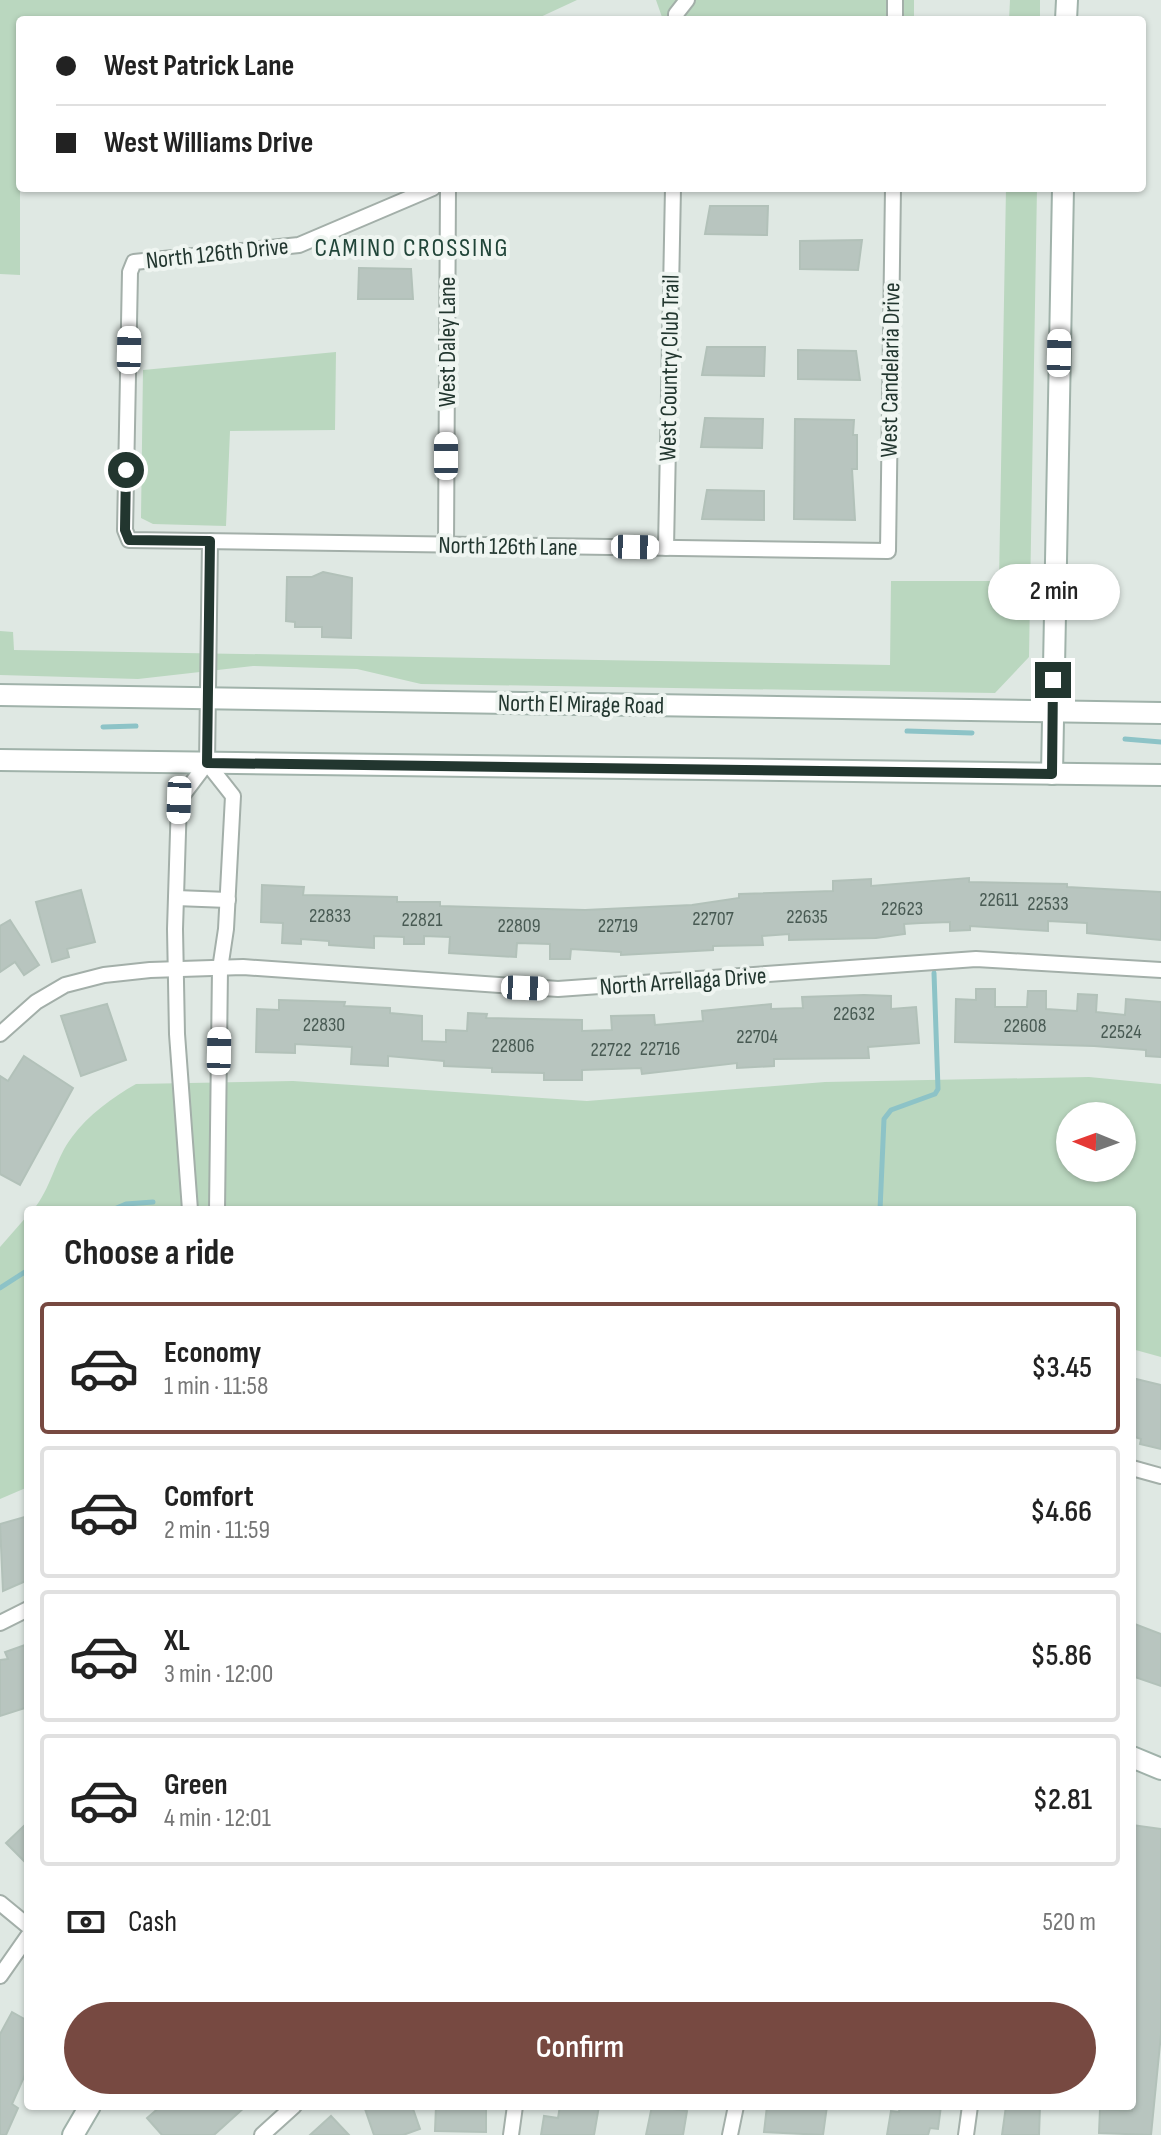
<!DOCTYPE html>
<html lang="en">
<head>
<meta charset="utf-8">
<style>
  body { margin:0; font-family:"Sofia Sans Condensed",sans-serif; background:#f6f6f6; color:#222; height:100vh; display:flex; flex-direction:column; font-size:30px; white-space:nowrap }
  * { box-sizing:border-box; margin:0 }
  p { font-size:26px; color:#767676 }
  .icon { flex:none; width:44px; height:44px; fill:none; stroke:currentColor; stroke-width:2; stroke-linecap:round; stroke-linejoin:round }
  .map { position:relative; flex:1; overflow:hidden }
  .sheet { position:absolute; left:24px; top:1206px; width:1112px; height:904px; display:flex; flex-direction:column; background:#fff; border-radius:8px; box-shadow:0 2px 6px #0004 }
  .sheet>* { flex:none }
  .guide { position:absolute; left:16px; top:16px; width:1130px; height:176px; border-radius:8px; box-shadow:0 2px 6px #0004; display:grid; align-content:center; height:176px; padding:0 40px; background:#fff }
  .needle { width:52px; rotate:271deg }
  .buttons { position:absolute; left:1056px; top:1102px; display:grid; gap:16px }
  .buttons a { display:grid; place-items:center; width:80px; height:80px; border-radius:50%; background:#fff; box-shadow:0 2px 6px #0004; font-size:40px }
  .end { position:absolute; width:36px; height:36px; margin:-18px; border:10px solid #22362f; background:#fff; box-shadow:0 0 0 4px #fff }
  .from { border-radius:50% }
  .bubble { position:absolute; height:56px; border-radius:28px; background:#fff; box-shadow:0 2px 6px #0004; font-size:26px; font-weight:600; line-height:56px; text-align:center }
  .car { position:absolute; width:24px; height:48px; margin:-24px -12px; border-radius:10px; box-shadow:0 0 6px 2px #0007; background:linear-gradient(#fff 24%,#345 0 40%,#fff 0 76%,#345 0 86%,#fff 0) }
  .guide b { display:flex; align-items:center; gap:28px; height:76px; font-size:30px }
  .guide b+b { border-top:2px solid #e0e0e0 }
  .guide i { width:20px; height:20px; background:#222 }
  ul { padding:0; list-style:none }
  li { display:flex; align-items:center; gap:24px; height:132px; margin:0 16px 12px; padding:0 24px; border:4px solid #e0e0e0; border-radius:8px }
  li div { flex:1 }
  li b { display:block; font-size:30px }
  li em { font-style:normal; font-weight:600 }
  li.selected { border-color:#774941 }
  li>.icon { width:72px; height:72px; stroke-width:1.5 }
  h2 { padding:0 40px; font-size:36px; line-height:96px }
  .pay { display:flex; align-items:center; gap:20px; height:88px; padding:0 40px; font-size:30px }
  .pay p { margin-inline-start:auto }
  .button { display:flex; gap:16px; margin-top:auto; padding:16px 40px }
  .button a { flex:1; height:92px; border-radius:48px; background:#774941; color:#fff; font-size:32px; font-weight:600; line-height:92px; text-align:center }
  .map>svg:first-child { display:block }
  .green { fill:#bad7bf; fill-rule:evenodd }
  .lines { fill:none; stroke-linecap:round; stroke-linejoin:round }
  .stream { stroke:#8dc3c7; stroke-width:5 }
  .building { fill:#b8c5bf; stroke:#b2c1b9; stroke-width:2 }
  .street-casing { stroke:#a3afa9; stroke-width:18 }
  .secondary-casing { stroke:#a0b2aa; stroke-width:24 }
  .street { stroke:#fff; stroke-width:14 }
  .secondary { stroke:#fff; stroke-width:20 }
  .route { stroke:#22362f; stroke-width:10 }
  .labels { text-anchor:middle; stroke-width:8; stroke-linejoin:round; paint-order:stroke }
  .number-label { font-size:20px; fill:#485a53 }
  .street-label { font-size:24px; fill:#22362f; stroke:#eff5f1 }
  .neighbourhood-label { font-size:26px; letter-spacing:2px; fill:#214539; stroke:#eff5f1 }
</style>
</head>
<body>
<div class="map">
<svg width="1161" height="2135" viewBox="0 0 1161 2135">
  <rect width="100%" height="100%" fill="#dfe8e3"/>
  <g class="green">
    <path d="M 0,0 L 577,0 L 534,20 L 20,20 L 20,275 L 0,274 Z"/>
    <path d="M 656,0 L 914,0 L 914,20 L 663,20 Z"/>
    <path d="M 1010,0 L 1040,0 L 1040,20 L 1009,20 Z"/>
    <path d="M 1006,188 L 1037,188 L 1029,657 L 995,693 L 421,684 L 357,669 L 253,666 L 138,679 L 0,675 L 0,631 L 13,632 L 14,650 L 890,665 L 891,581 L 999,581 Z"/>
    <path d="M 336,352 L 335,430 L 230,431 L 226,526 L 153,524 L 141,518 L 143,370 Z"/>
    <path d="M 1089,1077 L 1161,1084 L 1161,1357 L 1132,1349 L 1132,1210 L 33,1210 C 51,1189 55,1159 72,1137 C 88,1115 113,1097 136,1084 L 293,1081 L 587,1101 L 825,1082 ZM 1070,1116 L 1122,1116 L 1122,1168 L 1070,1168 Z"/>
    <path d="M 28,1215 L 28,1487 L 0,1499 L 0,1247 Z"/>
  </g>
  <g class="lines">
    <g class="stream">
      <path d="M 103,727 L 136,726"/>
      <path d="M 907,731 L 972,733"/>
      <path d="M 1125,739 L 1161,742"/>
      <path d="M 112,1210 L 126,1204 L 153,1202"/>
      <path d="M 880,1210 L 884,1119 L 891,1110 L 935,1094 L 938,1089 L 934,973"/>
      <path d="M 0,1288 L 28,1270"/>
    </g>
  </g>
  <g class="building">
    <path d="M 710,206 L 768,206 L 767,235 L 705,234 Z"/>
    <path d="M 862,240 L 858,270 L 800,269 L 800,241 Z"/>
    <path d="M 359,268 L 411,269 L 413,299 L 358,299 Z"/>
    <path d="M 707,347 L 765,347 L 764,376 L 702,375 Z"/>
    <path d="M 798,350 L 856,351 L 860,380 L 798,379 Z"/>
    <path d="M 705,418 L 763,419 L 762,448 L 701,447 Z"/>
    <path d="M 795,419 L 854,420 L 853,435 L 857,435 L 857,469 L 852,469 L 855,520 L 794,519 Z"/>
    <path d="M 707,490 L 764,491 L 764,520 L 702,519 Z"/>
    <path d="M 323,572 L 352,578 L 351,638 L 322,637 L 322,627 L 295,627 L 295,622 L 286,621 L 287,577 L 312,577 Z"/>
    <path d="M 969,878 L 969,882 L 1067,884 L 1067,887 L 1161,892 L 1161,940 L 1087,933 L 1087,923 L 1048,921 L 1048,931 L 970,926 L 970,930 L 950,931 L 950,922 L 921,923 L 904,924 L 905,934 L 876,938 L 789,940 L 789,934 L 762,936 L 763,945 L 713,946 L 713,950 L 621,955 L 621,952 L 571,949 L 570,959 L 550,959 L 550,944 L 517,943 L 516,957 L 449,953 L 450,937 L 424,936 L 424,944 L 404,944 L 404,937 L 374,936 L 374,948 L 329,945 L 329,941 L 301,939 L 301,944 L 282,943 L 283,923 L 261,922 L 262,885 L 304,887 L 303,895 L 397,897 L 397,902 L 440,902 L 440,906 L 585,910 L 692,905 L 739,898 L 739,894 L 833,891 L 833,881 L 871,879 L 871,886 Z"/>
    <path d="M 81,890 L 95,942 L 67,949 L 69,957 L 52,962 L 36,902 Z"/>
    <path d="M 10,920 L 39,965 L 24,975 L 15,962 L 0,972 L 0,926 Z"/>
    <path d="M 976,989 L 995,989 L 995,1007 L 1027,1007 L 1028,991 L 1046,991 L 1046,1009 L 1077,1011 L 1078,994 L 1097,995 L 1096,1012 L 1125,1015 L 1126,999 L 1161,1002 L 1161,1057 L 1146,1056 L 1146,1050 L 1094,1046 L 955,1042 L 956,999 L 976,1000 Z"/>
    <path d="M 864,995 L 891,996 L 891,1009 L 916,1007 L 919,1043 L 868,1047 L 869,1058 L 774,1059 L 774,1066 L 737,1068 L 737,1063 L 642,1074 L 641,1068 L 582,1070 L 582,1080 L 544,1080 L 544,1073 L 492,1072 L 492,1068 L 444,1066 L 444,1061 L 388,1056 L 388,1066 L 351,1064 L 352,1047 L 295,1044 L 295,1053 L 256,1052 L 257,1009 L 279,1010 L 279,1000 L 345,1002 L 344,1006 L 390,1008 L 390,1013 L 422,1016 L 422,1041 L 446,1042 L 446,1030 L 467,1031 L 468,1013 L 487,1014 L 486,1018 L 582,1020 L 582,1031 L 612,1030 L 611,1016 L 654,1015 L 655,1025 L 703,1021 L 702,1011 L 771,1004 L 771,1009 L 803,1008 L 802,997 Z"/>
    <path d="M 107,1004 L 126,1060 L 81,1076 L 61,1016 Z"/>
    <path d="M 24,1056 L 73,1088 L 20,1185 L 0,1174 L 0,1076 L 8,1081 Z"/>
    <path d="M 1132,1378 L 1161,1385 L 1161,1449 L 1140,1444 L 1141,1439 L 1132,1436 Z"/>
    <path d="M 28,1516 L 28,1580 L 3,1591 L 0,1524 Z"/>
    <path d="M 1132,1623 L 1161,1634 L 1161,1686 L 1132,1676 Z"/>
    <path d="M 28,1644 L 28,1707 L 0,1716 L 0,1660 L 8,1659 L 5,1652 Z"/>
    <path d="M 28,1822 L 28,1865 L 6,1843 Z"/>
    <path d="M 1132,1825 L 1161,1829 L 1161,2034 L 1151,2135 L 1099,2133 L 1100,2109 L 1132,2111 Z"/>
    <path d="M 12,2012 L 28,2021 L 28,2068 L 12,2104 L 18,2108 L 6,2135 L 0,2135 L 0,2034 Z"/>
    <path d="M 161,2106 L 246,2106 L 214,2135 L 162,2135 L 147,2118 Z"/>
    <path d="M 364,2106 L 412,2106 L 420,2129 L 403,2135 L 374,2135 Z"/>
    <path d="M 436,2106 L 486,2106 L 486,2132 L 435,2131 Z"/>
    <path d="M 560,2106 L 599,2106 L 594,2135 L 541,2135 L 544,2116 L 558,2118 Z"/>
    <path d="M 652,2106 L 687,2111 L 683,2135 L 646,2135 Z"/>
    <path d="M 767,2106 L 827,2106 L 823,2135 L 764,2132 Z"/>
    <path d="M 900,2106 L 941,2106 L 938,2129 L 930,2128 L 928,2135 L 887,2135 L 891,2111 L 899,2112 Z"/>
    <path d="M 1006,2106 L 1040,2106 L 1039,2135 L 1002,2135 Z"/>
    <path d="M 331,2116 L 349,2135 L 310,2135 Z"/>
  </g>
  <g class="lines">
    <g class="street-casing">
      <g id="street">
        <path d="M 676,20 L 676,14 L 687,0"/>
        <path d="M 895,20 L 895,0"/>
        <path d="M 433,188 L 299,245 L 134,262 L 130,272 L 125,530 L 129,540 L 888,551 L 893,188"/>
        <path d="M 446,545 L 448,188"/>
        <path d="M 666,548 L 673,188"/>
        <path d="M 207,763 L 233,796 L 226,929 L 220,969 L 217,1210"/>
        <path d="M 176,898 L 228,900"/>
        <path d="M 0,1034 L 36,1002 L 65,985 L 104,975 L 150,970 L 243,967 L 558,989 L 976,959 L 1161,970"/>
        <path d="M 190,1210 L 177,1034 L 175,929 L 179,800 L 207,763 L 210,541"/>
        <path d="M 1132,1468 L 1161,1476"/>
        <path d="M 0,1623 L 28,1609"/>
        <path d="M 0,1903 L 28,1926"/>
        <path d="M 0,1976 L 28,1936"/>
        <path d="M 262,2135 L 294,2106"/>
        <path d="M 511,2135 L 515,2106"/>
        <path d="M 730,2135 L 736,2106"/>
        <path d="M 966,2135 L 970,2106"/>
      </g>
    </g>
    <g class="secondary-casing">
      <g id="secondary">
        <path d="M 1066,20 L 1067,0"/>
        <path d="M 0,695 L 1161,713"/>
        <path d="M 0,760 L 1161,775"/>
        <path d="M 1052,774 L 1063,188"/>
        <path d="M 1132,1757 L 1161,1769"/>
        <path d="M 73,2135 L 90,2106"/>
      </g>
    </g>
    <use href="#street" class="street"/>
    <use href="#secondary" class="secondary"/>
  </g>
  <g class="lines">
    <path class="route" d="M 126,470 L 125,530 L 129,540 L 210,541 L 207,763 L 1052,774 L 1053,680"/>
  </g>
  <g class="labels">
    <g class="number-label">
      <text x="999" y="906">22611</text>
      <text x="1048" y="910">22533</text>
      <text x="902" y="915">22623</text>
      <text x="330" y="922">22833</text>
      <text x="807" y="923">22635</text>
      <text x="713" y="925">22707</text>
      <text x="422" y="926">22821</text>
      <text x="519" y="932">22809</text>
      <text x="618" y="932">22719</text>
      <text x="854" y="1020">22632</text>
      <text x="324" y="1031">22830</text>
      <text x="1025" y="1032">22608</text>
      <text x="1121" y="1038">22524</text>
      <text x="757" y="1043">22704</text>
      <text x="513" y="1052">22806</text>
      <text x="660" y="1055">22716</text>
      <text x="611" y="1056">22722</text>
    </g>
    <g class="street-label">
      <text transform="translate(217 253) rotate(-6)" y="8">North 126th Drive</text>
      <text transform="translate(447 342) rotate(-90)" y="8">West Daley Lane</text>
      <text transform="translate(669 368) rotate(-89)" y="8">West Country Club Trail</text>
      <text transform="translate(890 370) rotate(-89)" y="8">West Candelaria Drive</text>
      <text transform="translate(508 546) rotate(1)" y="8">North 126th Lane</text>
      <text transform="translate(581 704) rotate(1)" y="8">North El Mirage Road</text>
      <text transform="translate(683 981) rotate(-4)" y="8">North Arrellaga Drive</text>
    </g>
    <g class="neighbourhood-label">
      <text x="412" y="256">CAMINO CROSSING</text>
    </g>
  </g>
</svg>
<div class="buttons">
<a><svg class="needle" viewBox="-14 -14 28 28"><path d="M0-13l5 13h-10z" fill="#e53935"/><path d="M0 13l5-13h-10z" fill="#767676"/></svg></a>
</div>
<i class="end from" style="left:126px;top:470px"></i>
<i class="end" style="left:1053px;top:680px"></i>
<div class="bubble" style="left:988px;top:564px;width:132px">2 min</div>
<i class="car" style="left:129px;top:350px;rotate:1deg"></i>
<i class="car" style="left:1059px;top:353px;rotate:1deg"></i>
<i class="car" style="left:446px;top:456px;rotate:0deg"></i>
<i class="car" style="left:635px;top:547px;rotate:91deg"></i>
<i class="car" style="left:179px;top:800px;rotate:182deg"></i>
<i class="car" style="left:525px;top:988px;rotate:92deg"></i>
<i class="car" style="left:219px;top:1051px;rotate:1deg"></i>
<div class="guide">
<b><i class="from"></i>West Patrick Lane</b>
<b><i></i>West Williams Drive</b>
</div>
<section class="sheet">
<h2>Choose a ride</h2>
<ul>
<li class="selected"><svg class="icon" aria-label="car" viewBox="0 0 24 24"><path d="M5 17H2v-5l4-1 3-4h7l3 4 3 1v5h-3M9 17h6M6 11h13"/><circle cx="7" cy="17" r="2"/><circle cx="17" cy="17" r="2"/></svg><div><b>Economy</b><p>1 min · 11:58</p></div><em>$3.45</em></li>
<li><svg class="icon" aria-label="car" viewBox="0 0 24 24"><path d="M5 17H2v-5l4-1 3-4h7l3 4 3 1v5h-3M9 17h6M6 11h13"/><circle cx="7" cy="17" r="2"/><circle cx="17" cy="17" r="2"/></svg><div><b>Comfort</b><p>2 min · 11:59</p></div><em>$4.66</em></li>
<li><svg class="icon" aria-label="car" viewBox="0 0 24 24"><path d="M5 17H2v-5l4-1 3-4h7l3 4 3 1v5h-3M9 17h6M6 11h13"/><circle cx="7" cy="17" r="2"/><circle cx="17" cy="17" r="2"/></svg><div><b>XL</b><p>3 min · 12:00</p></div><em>$5.86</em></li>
<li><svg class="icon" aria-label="car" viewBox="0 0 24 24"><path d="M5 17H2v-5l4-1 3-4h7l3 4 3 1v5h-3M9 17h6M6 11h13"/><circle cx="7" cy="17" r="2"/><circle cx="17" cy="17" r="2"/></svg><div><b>Green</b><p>4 min · 12:01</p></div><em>$2.81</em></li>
</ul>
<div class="pay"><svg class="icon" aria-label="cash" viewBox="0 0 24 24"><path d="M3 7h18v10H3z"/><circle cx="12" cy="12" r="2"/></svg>Cash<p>520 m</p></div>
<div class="button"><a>Confirm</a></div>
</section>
</div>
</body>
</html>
